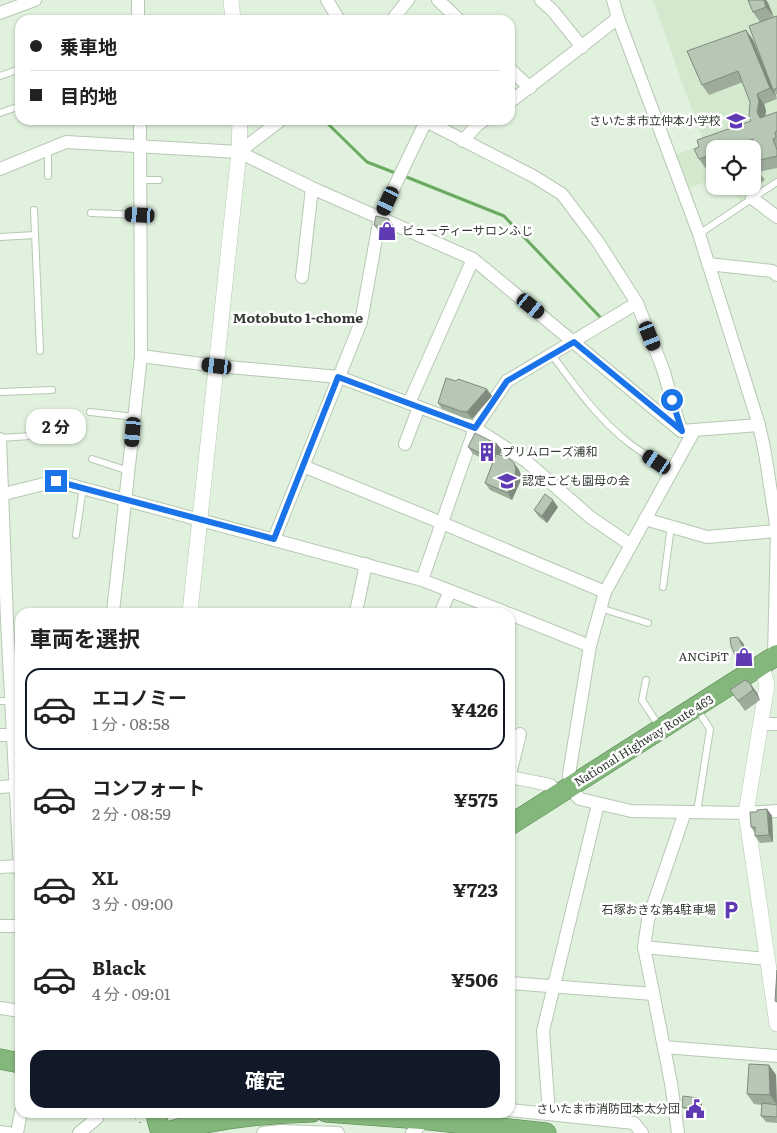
<!DOCTYPE html>
<html lang="ja">
<head>
<meta charset="utf-8">
<style>
  body { margin:0; font-family:Literata,"Noto Sans JP",serif; background:#f6f6f6; color:#222; height:100vh; display:flex; flex-direction:column; font-size:19px; white-space:nowrap }
  * { box-sizing:border-box; margin:0 }
  p { font-size:16px; color:#767676 }
  .icon { flex:none; width:28px; height:28px; fill:none; stroke:currentColor; stroke-width:2; stroke-linecap:round; stroke-linejoin:round }
  .map { position:relative; flex:1; overflow:hidden }
  .drawer { position:absolute; left:15px; top:608px; width:500px; height:510px; display:flex; flex-direction:column; background:#fff; border-radius:15px; box-shadow:0 1px 4px #0004 }
  .drawer>* { flex:none }
  .top-card { position:absolute; left:15px; top:15px; width:500px; height:110px; border-radius:15px; box-shadow:0 1px 4px #0004; display:grid; align-content:center; height:110px; padding:0 15px; background:#fff }
  .buttons { position:absolute; left:706px; top:140px; display:grid; gap:10px }
  .buttons a { display:grid; place-items:center; width:55px; height:55px; border-radius:10px; background:#fff; box-shadow:0 1px 4px #0004; font-size:25px }
  .end { position:absolute; width:22px; height:22px; margin:-11px; border:6px solid #1a73e8; background:#fff; box-shadow:0 0 0 2px #fff }
  .from { border-radius:50% }
  .bubble { position:absolute; height:35px; border-radius:15px; background:#fff; box-shadow:0 1px 4px #0004; font-size:16px; font-weight:700; line-height:35px; text-align:center }
  .car { position:absolute; width:15px; height:30px; margin:-15px -8px; border-radius:6px; box-shadow:0 0 4px 1px #0007; background:linear-gradient(#222 24%,#8ab4d8 0 40%,#222 0 76%,#8ab4d8 0 86%,#222 0) }
  .top-card b { display:flex; align-items:center; gap:18px; height:48px; font-size:19px }
  .top-card b+b { border-top:1px solid #e0e0e0 }
  .top-card i { width:12px; height:12px; background:#222 }
  ul { padding:0; list-style:none }
  li { display:flex; align-items:center; gap:15px; height:82px; margin:0 10px 8px; padding:0 5px; border:2px solid transparent; border-radius:15px }
  li div { flex:1 }
  li b { display:block; font-size:19px }
  li em { font-style:normal; font-weight:700 }
  li.on { border-color:#111827 }
  li>.icon { width:45px; height:45px; stroke-width:1.5 }
  h2 { padding:0 15px; font-size:22px; line-height:60px }
  .primary-button { display:flex; gap:10px; margin-top:auto; padding:10px 15px }
  .primary-button a { flex:1; height:58px; border-radius:15px; background:#111827; color:#fff; font-size:20px; font-weight:700; line-height:58px; text-align:center }
  .map>svg:first-child { display:block }
  .built { fill:#d2e9ce }
  .lines { fill:none; stroke-linecap:round; stroke-linejoin:round }
  .stream { stroke:#6baa61; stroke-width:3 }
  .service-casing { stroke:#b7c8b4; stroke-width:8 }
  .minor-casing { stroke:#b7c8b4; stroke-width:14 }
  .tertiary-casing { stroke:#b7c8b4; stroke-width:16 }
  .trunk-casing { stroke:#55804e; stroke-width:21 }
  .path { stroke:#919e8f; stroke-width:2; stroke-dasharray:1 4; stroke-linecap:butt }
  .service { stroke:#fff; stroke-width:6 }
  .minor { stroke:#fff; stroke-width:12 }
  .tertiary { stroke:#fff; stroke-width:15 }
  .trunk { stroke:#84b77c; stroke-width:20 }
  .wall { fill:#9dab9a }
  .shaded-wall { fill:#7f8b7d }
  .building { fill:#b6c7b3; stroke:#7f8b7d }
  .route { stroke:#1a73e8; stroke-width:6 }
  .labels { text-anchor:middle; stroke-width:5; stroke-linejoin:round; paint-order:stroke }
  .poi-label { font-size:12px; fill:#353c34; stroke:#fff; text-anchor:end }
  .street-label { font-size:12px; fill:#353c34; stroke:#fff }
  .neighbourhood-label { font-size:14px; font-weight:bold; fill:#353c34; stroke:#fff }
</style>
</head>
<body>
<div class="map">
<svg width="777" height="1133" viewBox="0 0 777 1133">
  <rect width="100%" height="100%" fill="#e0f2dd"/>
  <path class="built" d="M 653,0 L 777,0 L 777,178 L 741,203 L 730,186 L 752,186 L 752,149 L 715,149 L 715,179 L 688,188 L 675,155 L 704,144 Z"/>
  <g class="lines">
    <g class="stream">
      <path d="M 324,120 L 367,162 L 398,174"/>
      <path d="M 404,176 L 504,216 L 600,317"/>
    </g>
    <g class="service-casing">
      <g id="service">
        <path d="M 0,76 L 20,69"/>
        <path d="M 0,113 L 20,106"/>
        <path d="M 48,150 L 48,176"/>
        <path d="M 140,180 L 159,180"/>
        <path d="M 34,210 L 40,351"/>
        <path d="M 91,213 L 140,215"/>
        <path d="M 699,234 L 777,182"/>
        <path d="M 0,237 L 35,235"/>
        <path d="M 552,355 C 575,386 598,419 629,443 C 642,453 657,462 672,471"/>
        <path d="M 0,392 L 52,390"/>
        <path d="M 90,412 L 135,417"/>
        <path d="M 0,438 L 46,435"/>
        <path d="M 92,459 L 129,471"/>
        <path d="M 76,535 L 83,488"/>
        <path d="M 663,587 L 671,526"/>
        <path d="M 600,608 L 648,623"/>
        <path d="M 646,680 L 642,700 L 659,726"/>
        <path d="M 0,701 L 12,701"/>
        <path d="M 697,812 L 710,729 L 697,709"/>
      </g>
    </g>
    <g class="minor-casing">
      <g id="minor">
        <path d="M 138,0 L 138,20"/>
        <path d="M 327,0 L 339,20"/>
        <path d="M 438,0 L 459,20"/>
        <path d="M 541,0 L 553,11 L 582,47"/>
        <path d="M 613,0 L 618,18 L 699,234 L 759,425 L 765,453 L 777,531 L 774,657"/>
        <path d="M 0,13 L 35,0"/>
        <path d="M 392,20 L 408,0"/>
        <path d="M 510,69 L 530,88"/>
        <path d="M 510,102 L 618,18"/>
        <path d="M 281,120 L 239,152 L 312,188 L 473,259 L 681,431 L 759,425"/>
        <path d="M 424,120 L 533,176 L 562,194 L 598,242 L 637,303 L 663,369 L 681,431"/>
        <path d="M 463,141 L 476,126 L 484,120"/>
        <path d="M 0,169 L 66,142 L 239,152"/>
        <path d="M 752,198 L 777,217"/>
        <path d="M 708,264 L 772,271 L 777,275"/>
        <path d="M 302,277 L 312,188"/>
        <path d="M 141,356 L 217,366 L 339,377 L 475,428 L 526,461 L 590,517 L 631,545"/>
        <path d="M 409,403 L 473,259"/>
        <path d="M 694,431 L 605,592 L 590,646 L 569,774 C 570,785 571,792 580,799 L 631,811 L 746,813 L 777,811"/>
        <path d="M 0,439 L 7,620 L 20,871"/>
        <path d="M 405,444 L 419,407"/>
        <path d="M 303,466 L 442,523 L 605,592"/>
        <path d="M 0,495 L 56,481 L 422,580 L 505,612"/>
        <path d="M 645,519 L 707,537 L 777,531"/>
        <path d="M 274,539 L 361,322 L 380,217 L 426,121"/>
        <path d="M 422,580 L 475,428 L 507,381 L 637,303"/>
        <path d="M 113,612 L 141,356 L 140,120"/>
        <path d="M 356,612 L 366,564"/>
        <path d="M 441,612 L 450,591"/>
        <path d="M 510,614 L 590,646"/>
        <path d="M 760,724 L 777,724"/>
        <path d="M 0,735 L 14,735"/>
        <path d="M 510,774 L 520,734"/>
        <path d="M 510,777 L 550,785 L 560,793"/>
        <path d="M 0,787 L 16,786"/>
        <path d="M 0,867 L 20,866"/>
        <path d="M 0,926 L 20,926"/>
        <path d="M 644,947 L 767,959"/>
        <path d="M 510,983 L 653,994"/>
        <path d="M 0,1008 L 20,1011"/>
        <path d="M 664,1047 L 777,1056"/>
        <path d="M 510,1110 L 634,1123 L 642,1133"/>
        <path d="M 549,1114 L 543,1031 L 598,804"/>
        <path d="M 472,1125 L 478,1122 L 485,1112"/>
        <path d="M 0,1132 L 9,1133"/>
        <path d="M 17,1133 L 21,1112"/>
        <path d="M 79,1133 L 97,1118"/>
        <path d="M 263,1133 L 281,1131 L 338,1133"/>
        <path d="M 412,1133 L 424,1122 L 429,1120"/>
        <path d="M 678,1133 L 671,1083 L 644,947 L 648,920 L 685,812"/>
      </g>
    </g>
    <g class="tertiary-casing">
      <g id="tertiary">
        <path d="M 231,0 L 233,20"/>
        <path d="M 190,612 L 239,152 L 240,120"/>
        <path d="M 762,667 L 767,685 L 746,813 L 777,1024"/>
      </g>
    </g>
    <g class="trunk-casing">
      <g id="trunk">
        <path d="M 510,825 L 777,655"/>
        <path d="M 0,1059 L 20,1063"/>
        <path d="M 158,1112 L 157,1119 L 161,1133"/>
        <path d="M 326,1112 L 421,1119 L 546,1133"/>
        <path d="M 163,1133 C 212,1119 261,1113 312,1112"/>
      </g>
    </g>
    <g class="path">
      <path d="M 116,1112 L 139,1119"/>
      <path d="M 139,1112 L 140,1124"/>
    </g>
    <use href="#service" class="service"/>
    <use href="#minor" class="minor"/>
    <use href="#tertiary" class="tertiary"/>
    <use href="#trunk" class="trunk"/>
  </g>
  <g class="wall">
    <path d="M 748,0 L 766,0 L 768,3 L 773,17 L 777,16 L 777,95 L 774,91 L 777,99 L 764,104 L 766,111 L 765,116 L 777,112 L 777,168 L 759,172 L 765,180 L 756,186 L 752,180 L 752,149 L 715,149 L 715,166 L 706,169 L 699,159 L 751,121 L 750,102 L 743,82 L 709,95 L 702,85 L 746,30 L 753,40 L 769,78 L 760,22 L 753,12 Z"/>
    <path d="M 737,186 L 750,186 L 752,189 L 743,195 Z"/>
    <path d="M 374,225 L 396,229 L 393,238 L 381,235 Z"/>
    <path d="M 492,396 L 472,419 L 464,418 L 442,409 L 438,403 Z"/>
    <path d="M 497,444 L 502,450 L 499,455 L 514,463 L 519,470 L 521,475 L 520,482 L 512,500 L 490,490 L 485,483 L 493,463 L 473,454 L 468,447 Z"/>
    <path d="M 558,507 L 547,523 L 539,517 L 534,510 Z"/>
    <path d="M 743,643 L 749,658 L 739,662 L 735,655 Z"/>
    <path d="M 745,680 L 757,693 L 760,700 L 745,711 L 730,690 Z"/>
    <path d="M 767,809 L 772,816 L 773,842 L 760,843 L 755,836 L 755,833 L 751,827 L 757,812 Z"/>
    <path d="M 769,1065 L 776,1075 L 777,1123 L 766,1122 L 761,1116 L 762,1105 L 754,1104 L 747,1094 Z"/>
    <path d="M 698,1098 L 702,1104 L 701,1115 L 687,1114 L 682,1107 Z"/>
  </g>
  <g class="shaded-wall">
    <path d="M 764,0 L 766,0 L 768,3 L 774,17 L 766,7 Z"/>
    <path d="M 746,30 L 753,40 L 777,98 L 770,88 Z"/>
    <path d="M 757,94 L 764,104 L 766,111 L 764,122 L 760,118 L 757,112 Z"/>
    <path d="M 389,219 L 396,229 L 393,238 L 386,228 Z"/>
    <path d="M 487,389 L 492,396 L 472,419 L 467,412 Z"/>
    <path d="M 497,444 L 502,450 L 495,464 L 490,458 Z"/>
    <path d="M 514,463 L 519,470 L 521,475 L 520,482 L 512,500 L 508,493 Z"/>
    <path d="M 553,500 L 558,507 L 547,523 L 542,516 Z"/>
    <path d="M 738,637 L 743,643 L 749,658 L 745,651 Z"/>
    <path d="M 750,683 L 757,693 L 760,700 L 753,690 Z"/>
    <path d="M 767,809 L 772,816 L 773,842 L 769,835 Z"/>
    <path d="M 769,1065 L 776,1075 L 777,1105 L 770,1095 Z"/>
    <path d="M 698,1098 L 702,1104 L 701,1115 L 697,1109 Z"/>
  </g>
  <g class="building">
    <path d="M 748,0 L 764,0 L 766,7 L 753,12 Z"/>
    <path d="M 777,16 L 777,88 L 773,90 L 749,26 Z"/>
    <path d="M 746,30 L 770,88 L 757,94 L 759,101 L 757,112 L 760,118 L 777,112 L 777,131 L 775,132 L 776,137 L 773,139 L 777,150 L 777,156 L 752,162 L 752,149 L 741,149 L 753,144 L 753,139 L 726,149 L 715,149 L 715,153 L 699,159 L 694,149 L 699,147 L 697,140 L 751,121 L 749,116 L 750,102 L 738,71 L 702,85 L 687,51 Z"/>
    <path d="M 753,166 L 758,170 L 752,173 L 752,167 Z"/>
    <path d="M 376,216 L 389,219 L 386,228 L 374,225 Z"/>
    <path d="M 446,378 L 456,381 L 458,379 L 487,389 L 467,412 L 460,411 L 438,403 Z"/>
    <path d="M 475,433 L 497,444 L 490,458 L 468,447 Z"/>
    <path d="M 496,454 L 507,457 L 514,463 L 516,469 L 515,475 L 508,493 L 485,483 Z"/>
    <path d="M 545,494 L 553,500 L 542,516 L 534,510 Z"/>
    <path d="M 738,637 L 745,651 L 735,655 L 731,646 L 730,638 Z"/>
    <path d="M 745,680 L 750,683 L 753,690 L 738,701 L 730,690 Z"/>
    <path d="M 767,809 L 769,835 L 755,836 L 755,827 L 751,827 L 750,812 L 757,812 L 757,810 Z"/>
    <path d="M 777,970 L 777,1002 L 775,1001 Z"/>
    <path d="M 749,1064 L 769,1065 L 770,1095 L 747,1094 Z"/>
    <path d="M 683,1096 L 698,1098 L 697,1109 L 682,1107 Z"/>
    <path d="M 762,1103 L 777,1105 L 777,1117 L 761,1116 Z"/>
  </g>
  <g class="lines">
    <path class="route" d="M 56,481 L 274,539 L 338,377 L 475,428 L 507,381 L 574,342 L 682,431 L 672,400"/>
  </g>
  <defs>
    <g id="school-bare" transform="scale(1.5)"><path d="M0-5L7-2L0 1L-7-2ZM-4 1L0 2.5L4 1V4Q0 6-4 4Z" fill="#5e3bb3" stroke="#fff" stroke-width="2.5" paint-order="stroke"/></g>
    <g id="shop-bare" transform="scale(1.5)"><path d="M-5-2.5h2.3a2.7 3.5 0 0 1 5.4 0H5L5.5 6h-11ZM-1.5-2.5h3a1.5 2.3 0 0 0-3 0Z" fill="#5e3bb3" stroke="#fff" stroke-width="2.5" paint-order="stroke"/></g>
    <g id="building-bare" transform="scale(1.5)"><path d="M-4-6H4V6H1V3H-1V6H-4ZM-2.5-4.3h1.7v1.8h-1.7ZM.8-4.3h1.7v1.8H.8ZM-2.5-1h1.7V.8h-1.7ZM.8-1h1.7V.8H.8Z" fill="#5e3bb3" stroke="#fff" stroke-width="2.5" paint-order="stroke"/></g>
    <g id="parking-bare" transform="scale(1.5)"><path d="M-3.5-5.5H1a3.5 3.5 0 0 1 0 7H-1V5.5H-3.5ZM-1-3.4V-.6H.8a1.4 1.4 0 0 0 0-2.8Z" fill="#5e3bb3" stroke="#fff" stroke-width="2.5" paint-order="stroke"/></g>
    <g id="civic-bare" transform="scale(1.5)"><path d="M-.6-6.5H3V-4.5H.6V-3L4-1V1h2V6H-6V1h2V-1L-.6-3ZM-1.2 2.5V6h2.4V2.5Z" fill="#5e3bb3" stroke="#fff" stroke-width="2.5" paint-order="stroke"/></g>
  </defs>
  <g fill-rule="evenodd">
    <use href="#school-bare" x="736" y="121"/>
    <use href="#shop-bare" x="387" y="231"/>
    <use href="#building-bare" x="487" y="452"/>
    <use href="#school-bare" x="507" y="481"/>
    <use href="#shop-bare" x="744" y="657"/>
    <use href="#parking-bare" x="731" y="910"/>
    <use href="#civic-bare" x="695" y="1109"/>
  </g>
  <g class="labels">
    <g class="poi-label">
      <text x="721" y="125">さいたま市立仲本小学校</text>
      <text x="402" y="235" text-anchor="start">ビューティーサロンふじ</text>
      <text x="502" y="456" text-anchor="start">プリムローズ浦和</text>
      <text x="522" y="485" text-anchor="start">認定こども園母の会</text>
      <text x="729" y="661">ANCiPiT</text>
      <text x="716" y="914">石塚おきな第4駐車場</text>
      <text x="680" y="1113">さいたま市消防団本太分団</text>
    </g>
    <g class="street-label">
      <text transform="translate(644 741) rotate(-32)" y="4">National Highway Route 463</text>
    </g>
    <g class="neighbourhood-label">
      <text x="298" y="323">Motobuto 1-chome</text>
    </g>
  </g>
</svg>
<div class="buttons">
<a><svg class="icon" aria-label="locate" viewBox="0 0 24 24"><circle cx="12" cy="12" r="6"/><path d="M12 2v4M12 18v4M2 12h4M18 12h4"/></svg></a>
</div>
<i class="end from" style="left:672px;top:400px"></i>
<i class="end" style="left:56px;top:481px"></i>
<div class="bubble" style="left:26px;top:409px;width:60px">2 分</div>
<i class="car" style="left:388px;top:201px;rotate:205deg"></i>
<i class="car" style="left:140px;top:215px;rotate:273deg"></i>
<i class="car" style="left:531px;top:306px;rotate:129deg"></i>
<i class="car" style="left:650px;top:336px;rotate:158deg"></i>
<i class="car" style="left:217px;top:366px;rotate:277deg"></i>
<i class="car" style="left:133px;top:432px;rotate:185deg"></i>
<i class="car" style="left:657px;top:462px;rotate:304deg"></i>
<div class="top-card">
<b><i class="from"></i>乗車地</b>
<b><i></i>目的地</b>
</div>
<section class="drawer">
<h2>車両を選択</h2>
<ul>
<li class="on"><svg class="icon" aria-label="car" viewBox="0 0 24 24"><path d="M5 17H2v-5l4-1 3-4h7l3 4 3 1v5h-3M9 17h6M6 11h13"/><circle cx="7" cy="17" r="2"/><circle cx="17" cy="17" r="2"/></svg><div><b>エコノミー</b><p>1 分 · 08:58</p></div><em>¥426</em></li>
<li><svg class="icon" aria-label="car" viewBox="0 0 24 24"><path d="M5 17H2v-5l4-1 3-4h7l3 4 3 1v5h-3M9 17h6M6 11h13"/><circle cx="7" cy="17" r="2"/><circle cx="17" cy="17" r="2"/></svg><div><b>コンフォート</b><p>2 分 · 08:59</p></div><em>¥575</em></li>
<li><svg class="icon" aria-label="car" viewBox="0 0 24 24"><path d="M5 17H2v-5l4-1 3-4h7l3 4 3 1v5h-3M9 17h6M6 11h13"/><circle cx="7" cy="17" r="2"/><circle cx="17" cy="17" r="2"/></svg><div><b>XL</b><p>3 分 · 09:00</p></div><em>¥723</em></li>
<li><svg class="icon" aria-label="car" viewBox="0 0 24 24"><path d="M5 17H2v-5l4-1 3-4h7l3 4 3 1v5h-3M9 17h6M6 11h13"/><circle cx="7" cy="17" r="2"/><circle cx="17" cy="17" r="2"/></svg><div><b>Black</b><p>4 分 · 09:01</p></div><em>¥506</em></li>
</ul>
<div class="primary-button"><a>確定</a></div>
</section>
</div>
</body>
</html>
